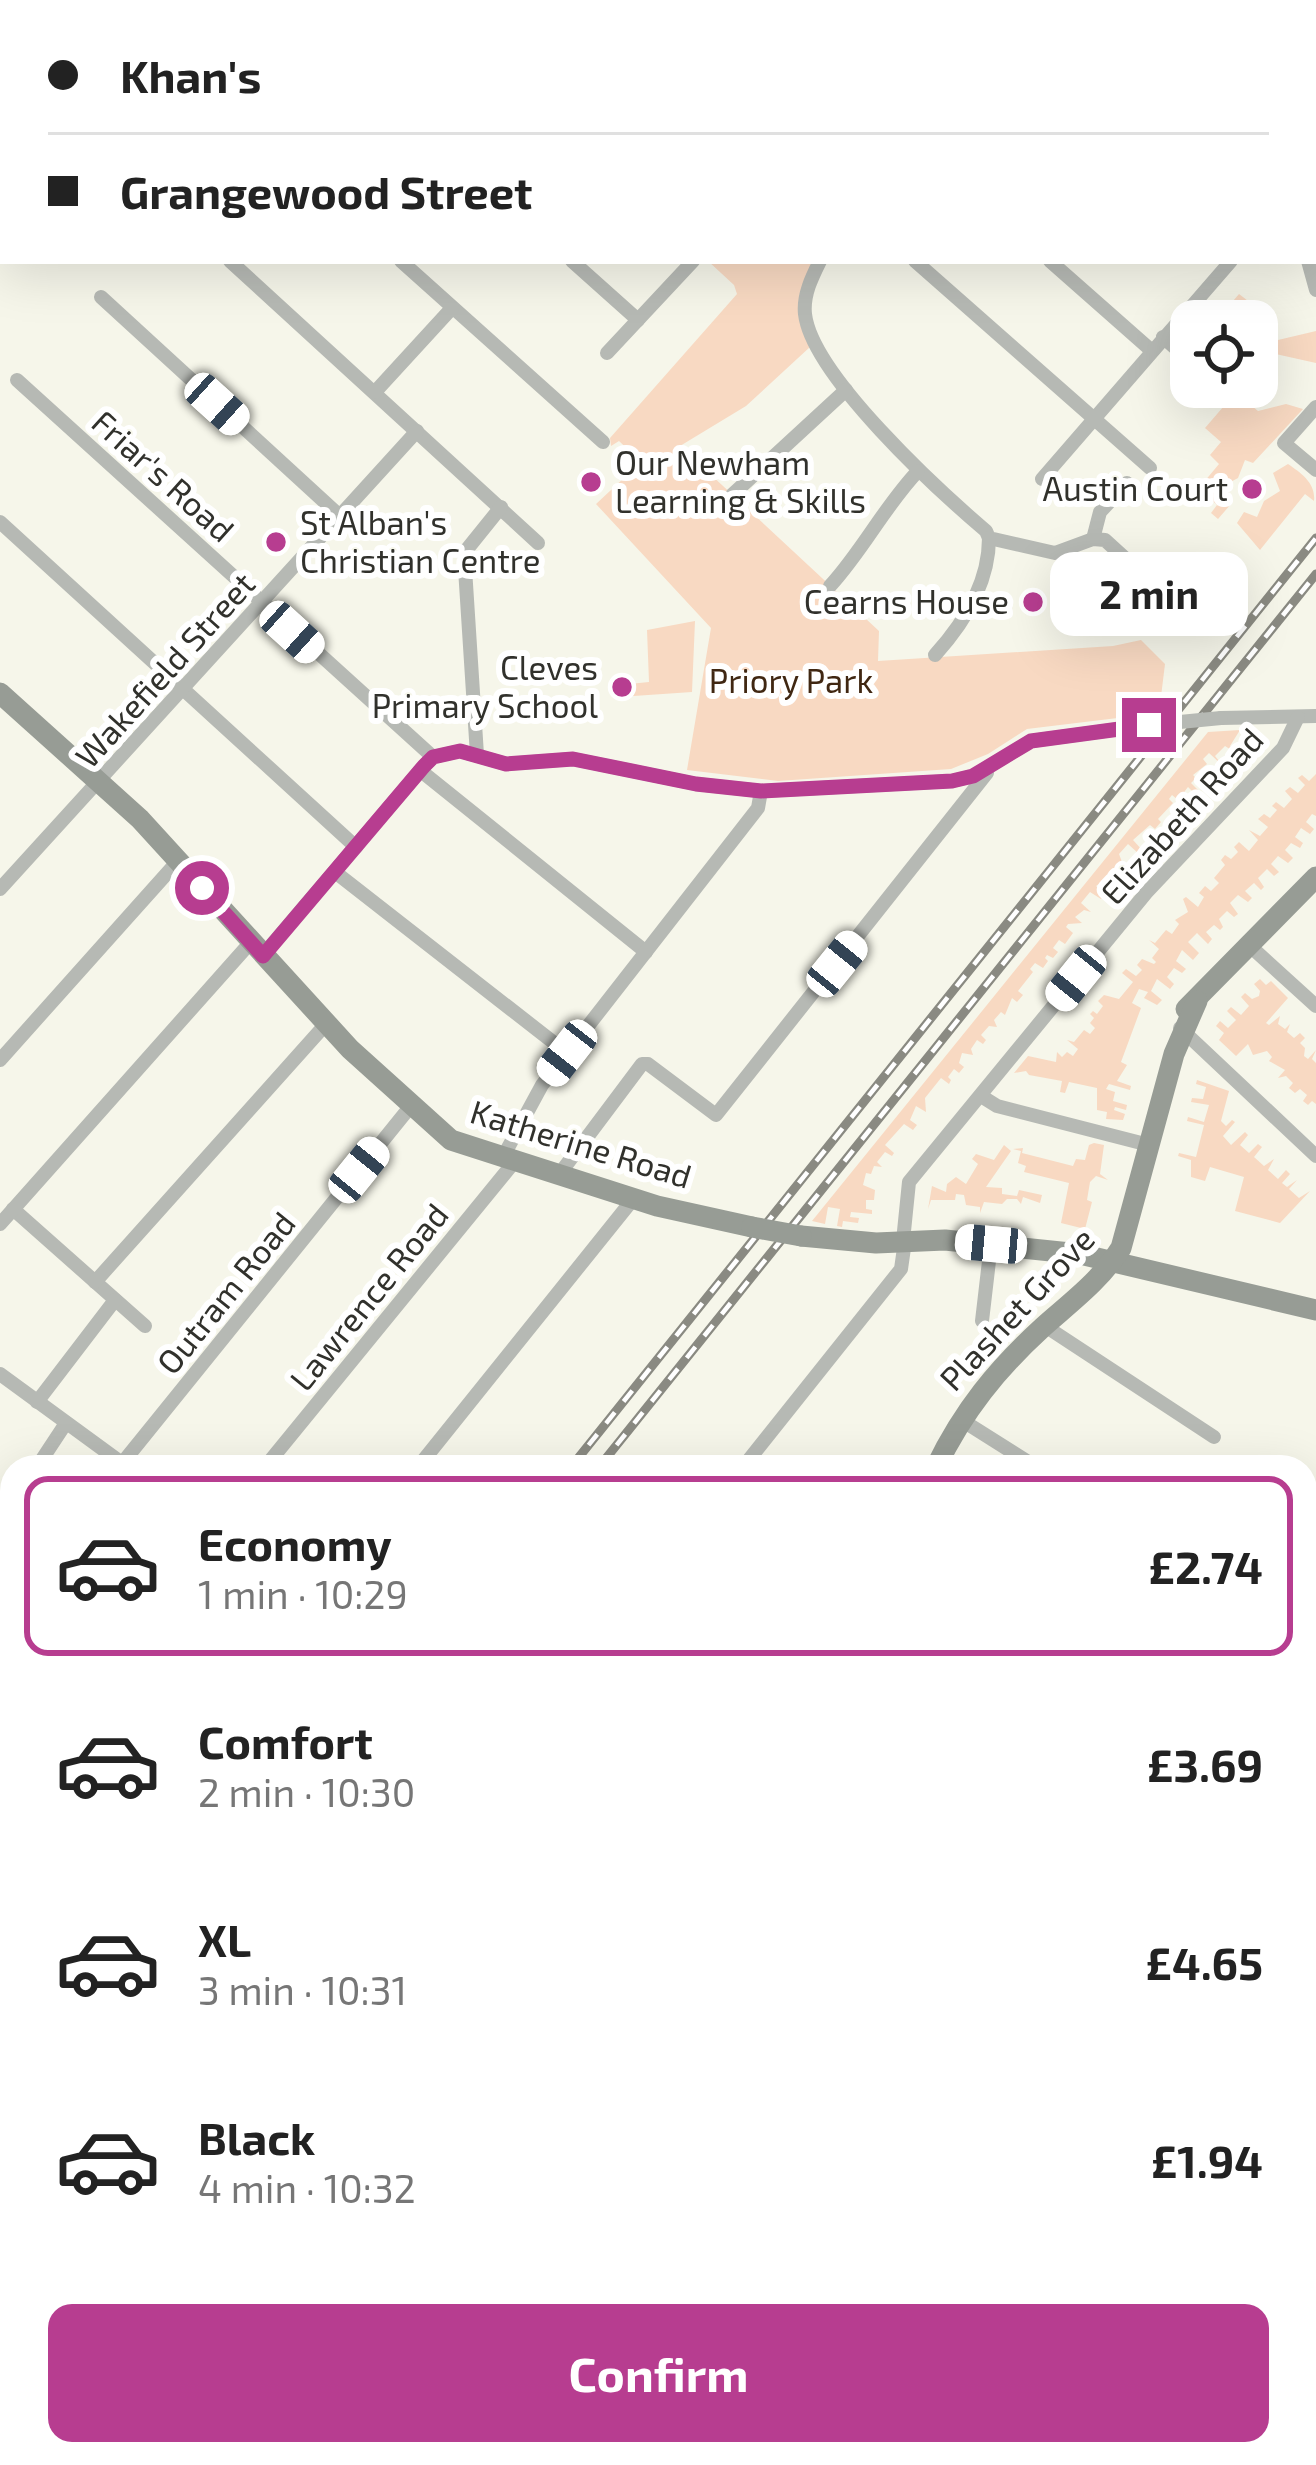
<!DOCTYPE html>
<html lang="en">
<head>
<meta charset="utf-8">
<style>
  body { margin:0; font-family:"Exo 2",sans-serif; background:#f6f6f6; color:#222; height:100vh; display:flex; flex-direction:column; font-size:45px; white-space:nowrap }
  * { box-sizing:border-box; margin:0 }
  p { font-size:39px; color:#767676 }
  .icon { flex:none; width:66px; height:66px; fill:none; stroke:currentColor; stroke-width:2; stroke-linecap:round; stroke-linejoin:round }
  .map { position:relative; flex:1; overflow:hidden }
  .details { position:absolute; left:0px; top:1455px; width:1317px; height:1011px; display:flex; flex-direction:column; background:#fff; border-radius:36px 36px 0 0; box-shadow:0 12px 48px #0002 }
  .details>* { flex:none }
  .top-card { position:absolute; left:0px; top:0px; width:1317px; height:264px; box-shadow:0 12px 48px #0002; display:grid; align-content:center; height:264px; padding:0 48px; background:#fff }
  .buttons { position:absolute; left:1170px; top:300px; display:grid; gap:24px }
  .buttons a { display:grid; place-items:center; width:108px; height:108px; border-radius:24px; background:#fff; box-shadow:0 12px 48px #0002; font-size:60px }
  .end { position:absolute; width:54px; height:54px; margin:-27px; border:15px solid #b73d90; background:#fff; box-shadow:0 0 0 6px #fff }
  .from { border-radius:50% }
  .bubble { position:absolute; height:84px; border-radius:24px; background:#fff; box-shadow:0 12px 48px #0002; font-size:39px; font-weight:700; line-height:84px; text-align:center }
  .car { position:absolute; width:36px; height:72px; margin:-36px -18px; border-radius:15px; box-shadow:0 0 9px 3px #0007; background:linear-gradient(#fff 24%,#345 0 40%,#fff 0 76%,#345 0 86%,#fff 0) }
  .top-card b { display:flex; align-items:center; gap:42px; height:114px; font-size:45px }
  .top-card b+b { border-top:3px solid #e0e0e0 }
  .top-card i { width:30px; height:30px; background:#222 }
  ul { padding:21px 0 0; list-style:none }
  li { display:flex; align-items:center; gap:36px; height:180px; margin:0 24px 18px; padding:0 24px; border:6px solid transparent; border-radius:24px }
  li div { flex:1 }
  li b { display:block; font-size:45px }
  li em { font-style:normal; font-weight:700 }
  li.on { border-color:#b73d90 }
  li>.icon { width:108px; height:108px; stroke-width:1.5 }
  .action { display:flex; gap:24px; margin-top:auto; padding:24px 48px }
  .action a { flex:1; height:138px; border-radius:24px; background:#b73d90; color:#fff; font-size:48px; font-weight:700; line-height:138px; text-align:center }
  .map>svg:first-child { display:block }
  .green { fill:#f8d9c2 }
  .lines { fill:none; stroke-linecap:round; stroke-linejoin:round }
  .street { stroke:#b6b9b4; stroke-width:14 }
  .secondary { stroke:#979c95; stroke-width:21 }
  .primary { stroke:#81877e; stroke-width:21 }
  .rail-casing { stroke:#8a8a82; stroke-width:9 }
  .rail { stroke:#fff; stroke-width:4.5; stroke-dasharray:14; stroke-linecap:butt }
  .street-bridge { stroke:#b6b9b4; stroke-width:14 }
  .secondary-bridge { stroke:#979c95; stroke-width:21 }
  .route { stroke:#b73d90; stroke-width:15 }
  .poi-dot { fill:#b73d90; stroke:#fff; stroke-width:4.5 }
  .labels { text-anchor:middle; stroke-width:12; stroke-linejoin:round; paint-order:stroke }
  .poi-label { font-size:33px; fill:#31312c; stroke:#fff; text-anchor:end }
  .street-label { font-size:33px; fill:#31312c; stroke:#fff }
  .park-label { font-size:33px; fill:#402712; stroke:#fff }
</style>
</head>
<body>
<div class="map">
<svg width="1316" height="2465" viewBox="0 0 1316 2465">
  <rect width="100%" height="100%" fill="#f6f6ea"/>
  <g class="green">
    <path d="M 708,261 L 813,261 L 799,297 L 810,347 L 746,406 L 680,446 L 879,631 L 878,661 L 1113,646 L 1141,640 L 1165,664 L 1159,713 L 1027,729 L 988,754 L 951,769 L 778,781 L 687,770 L 711,628 L 596,504 L 641,462 L 619,441 L 611,446 L 610,438 L 737,294 L 734,285 Z"/>
    <path d="M 1239,294 L 1265,314 L 1278,340 L 1316,331 L 1316,363 L 1257,350 L 1257,321 L 1216,321 Z"/>
    <path d="M 1236,392 L 1258,411 L 1286,404 L 1303,409 L 1253,463 L 1245,460 L 1238,478 L 1223,486 L 1231,504 L 1218,519 L 1211,513 L 1217,505 L 1199,488 L 1219,464 L 1210,455 L 1221,442 L 1205,428 Z"/>
    <path d="M 1288,464 C 1301,473 1316,483 1314,501 L 1305,494 L 1260,550 L 1237,523 L 1244,512 L 1257,517 L 1264,501 L 1280,491 L 1273,473 Z"/>
    <path d="M 695,621 L 692,692 L 619,697 L 619,685 L 649,682 L 647,630 Z"/>
    <path d="M 1240,730 L 1230,746 L 1236,753 L 1225,746 L 1215,756 L 1223,766 L 1209,753 L 1203,759 L 1207,764 L 1193,775 L 1196,778 L 1191,783 L 1199,791 L 1196,795 L 1188,787 L 1178,800 L 1172,795 L 1169,799 L 1173,803 L 1158,819 L 1161,822 L 1155,829 L 1150,825 L 1133,840 L 1143,851 L 1139,854 L 1128,844 L 1119,854 L 1122,862 L 1109,872 L 1112,875 L 1096,886 L 1105,894 L 1101,899 L 1090,892 L 1081,903 L 1091,912 L 1084,910 L 1075,917 L 1082,923 L 1068,924 L 1066,927 L 1073,933 L 1065,944 L 1059,940 L 1053,948 L 1058,952 L 1053,958 L 1047,955 L 1045,958 L 1048,961 L 1043,968 L 1035,963 L 1030,969 L 1033,972 L 1018,991 L 1023,995 L 1017,1002 L 1012,998 L 1005,1015 L 1001,1012 L 994,1020 L 997,1027 L 989,1026 L 981,1035 L 986,1040 L 983,1044 L 977,1040 L 971,1049 L 973,1055 L 962,1053 L 959,1063 L 964,1067 L 959,1073 L 954,1069 L 948,1077 L 951,1080 L 949,1084 L 941,1078 L 925,1098 L 926,1112 L 916,1106 L 910,1120 L 917,1125 L 913,1130 L 904,1124 L 885,1145 L 894,1153 L 892,1156 L 885,1152 L 877,1162 L 882,1167 L 874,1166 L 871,1174 L 866,1173 L 863,1185 L 875,1190 L 874,1200 L 866,1200 L 866,1209 L 872,1210 L 872,1214 L 851,1212 L 850,1217 L 859,1218 L 858,1223 L 843,1221 L 842,1227 L 837,1226 L 840,1209 L 828,1207 L 825,1224 L 812,1221 L 1208,732 Z"/>
    <path d="M 1316,774 L 1316,816 L 1312,814 L 1306,822 L 1314,829 L 1310,834 L 1301,828 L 1295,837 L 1303,843 L 1300,848 L 1291,843 L 1285,850 L 1293,858 L 1288,863 L 1278,856 L 1271,864 L 1279,872 L 1274,876 L 1267,869 L 1258,878 L 1264,887 L 1261,890 L 1254,883 L 1245,891 L 1252,898 L 1248,902 L 1238,895 L 1230,903 L 1238,914 L 1234,917 L 1227,911 L 1219,919 L 1223,927 L 1220,930 L 1214,925 L 1206,932 L 1212,939 L 1208,944 L 1197,933 L 1188,942 L 1199,953 L 1193,960 L 1182,950 L 1176,961 L 1186,969 L 1182,973 L 1174,968 L 1167,977 L 1174,984 L 1170,989 L 1157,979 L 1151,991 L 1162,1000 L 1157,1005 L 1144,998 L 1148,992 L 1139,989 L 1132,1003 L 1141,1008 L 1121,1062 L 1127,1065 L 1117,1081 L 1131,1086 L 1130,1090 L 1109,1084 L 1106,1089 L 1115,1092 L 1113,1101 L 1127,1105 L 1126,1110 L 1115,1107 L 1114,1110 L 1125,1114 L 1123,1120 L 1106,1119 L 1107,1112 L 1097,1110 L 1097,1088 L 1069,1082 L 1065,1093 L 1060,1092 L 1062,1081 L 1029,1075 L 1026,1071 L 1014,1073 L 1028,1056 L 1056,1062 L 1057,1052 L 1062,1057 L 1067,1052 L 1073,1056 L 1078,1049 L 1067,1040 L 1074,1042 L 1084,1030 L 1090,1034 L 1095,1028 L 1090,1023 L 1094,1018 L 1090,1014 L 1093,1011 L 1097,1014 L 1103,1006 L 1098,1001 L 1104,995 L 1119,999 L 1133,982 L 1122,973 L 1126,969 L 1136,976 L 1142,970 L 1137,965 L 1142,959 L 1154,964 L 1156,962 L 1152,958 L 1159,949 L 1149,940 L 1155,943 L 1166,930 L 1172,934 L 1179,924 L 1175,920 L 1188,912 L 1183,899 L 1186,897 L 1198,907 L 1204,897 L 1199,893 L 1205,886 L 1211,891 L 1219,883 L 1214,878 L 1225,865 L 1221,860 L 1225,855 L 1231,859 L 1238,852 L 1234,847 L 1239,842 L 1249,851 L 1258,840 L 1249,830 L 1260,836 L 1268,827 L 1258,819 L 1264,814 L 1270,818 L 1277,810 L 1272,806 L 1276,802 L 1284,808 L 1292,799 L 1285,791 L 1290,787 L 1298,793 L 1305,785 L 1298,778 L 1302,775 L 1309,781 Z"/>
    <path d="M 1260,979 L 1266,985 L 1271,981 L 1288,998 L 1266,1023 L 1269,1025 L 1280,1016 L 1278,1024 L 1285,1029 L 1290,1024 L 1287,1032 L 1294,1038 L 1300,1033 L 1305,1038 L 1300,1043 L 1305,1048 L 1304,1056 L 1308,1059 L 1316,1050 L 1312,1059 L 1316,1063 L 1316,1104 L 1312,1101 L 1308,1105 L 1303,1101 L 1307,1095 L 1300,1089 L 1295,1093 L 1289,1088 L 1293,1083 L 1286,1076 L 1278,1078 L 1285,1070 L 1269,1061 L 1272,1057 L 1267,1051 L 1253,1055 L 1248,1044 L 1236,1056 L 1219,1040 L 1224,1033 L 1216,1026 L 1220,1021 L 1228,1028 L 1236,1020 L 1227,1011 L 1231,1007 L 1241,1015 L 1249,1006 L 1241,997 L 1245,993 L 1252,999 L 1259,996 L 1260,991 L 1254,984 Z"/>
    <path d="M 1197,1080 L 1229,1091 L 1221,1121 L 1226,1126 L 1232,1120 L 1235,1122 L 1223,1136 L 1231,1145 L 1245,1132 L 1248,1135 L 1240,1145 L 1249,1153 L 1258,1144 L 1262,1147 L 1254,1157 L 1264,1166 L 1274,1159 L 1268,1170 L 1278,1179 L 1286,1170 L 1290,1174 L 1282,1183 L 1287,1187 L 1297,1180 L 1289,1189 L 1299,1198 L 1310,1191 L 1280,1223 L 1235,1211 L 1244,1177 L 1210,1167 L 1205,1181 L 1191,1177 L 1191,1160 L 1178,1156 L 1179,1153 L 1196,1157 L 1204,1125 L 1187,1121 L 1188,1117 L 1204,1122 L 1209,1105 L 1191,1102 L 1192,1098 L 1203,1099 L 1206,1087 L 1196,1084 Z"/>
    <path d="M 1094,1143 L 1104,1145 L 1100,1174 L 1108,1180 L 1096,1176 L 1090,1182 L 1087,1200 L 1092,1202 L 1085,1229 L 1061,1223 L 1069,1183 L 1024,1172 L 1026,1166 L 1018,1163 L 1021,1151 L 1013,1149 L 1023,1148 L 1022,1153 L 1073,1166 L 1076,1159 L 1085,1160 L 1089,1145 Z"/>
    <path d="M 1004,1145 L 1011,1151 L 986,1187 L 1002,1188 L 1002,1194 L 1017,1196 L 1019,1190 L 1042,1195 L 1040,1203 L 1023,1197 L 1021,1204 L 1017,1199 L 1007,1199 L 1002,1204 L 984,1202 L 980,1213 L 980,1207 L 966,1205 L 964,1195 L 956,1194 L 955,1200 L 931,1200 L 928,1209 L 932,1186 L 946,1192 L 947,1184 L 956,1177 L 966,1184 L 978,1164 L 972,1159 L 976,1154 L 994,1160 Z"/>
    <path d="M 1316,2383 L 1316,2465 L 1243,2465 L 1253,2454 L 1305,2454 L 1305,2395 Z"/>
  </g>
  <g class="lines">
    <g class="street">
      <path d="M 135,0 L 138,3"/>
      <path d="M 290,0 L 293,2"/>
      <path d="M 461,0 L 464,3"/>
      <path d="M 609,0 L 613,3"/>
      <path d="M 344,3 L 347,0"/>
      <path d="M 1224,3 L 1226,0"/>
      <path d="M 1314,19 L 1316,17"/>
      <path d="M 0,30 L 3,33"/>
      <path d="M 1314,166 L 1316,164"/>
      <path d="M 0,191 L 3,194"/>
      <path d="M 230,261 L 538,543"/>
      <path d="M 401,261 L 603,442"/>
      <path d="M 572,261 L 638,320"/>
      <path d="M 820,261 C 812,277 803,295 805,314 C 812,375 939,491 986,531 L 989,538 L 1055,553 L 1093,539 L 1105,540 L 1184,612"/>
      <path d="M 915,261 L 1150,468"/>
      <path d="M 1050,261 L 1152,351"/>
      <path d="M 1308,261 L 1316,290"/>
      <path d="M 101,297 L 341,517"/>
      <path d="M 1163,337 L 1191,362"/>
      <path d="M 607,353 L 693,261"/>
      <path d="M 17,380 L 433,757"/>
      <path d="M 1219,387 L 1221,388"/>
      <path d="M 375,392 L 452,308"/>
      <path d="M 1316,407 L 1284,443 L 1316,470"/>
      <path d="M 1042,479 L 1231,261"/>
      <path d="M 732,495 L 846,390"/>
      <path d="M 0,522 L 356,847"/>
      <path d="M 1093,539 L 1100,512 L 1127,483"/>
      <path d="M 830,586 C 863,550 884,507 918,471"/>
      <path d="M 935,655 C 964,623 989,583 989,538"/>
      <path d="M 1221,718 L 1316,716"/>
      <path d="M 477,755 L 464,553 L 501,507"/>
      <path d="M 421,771 L 646,952"/>
      <path d="M 335,872 L 567,1053"/>
      <path d="M 0,889 L 417,431"/>
      <path d="M 1250,946 L 1316,1006"/>
      <path d="M 263,955 L 424,766 L 433,757 L 460,751 L 506,764 L 573,759 L 696,784 L 761,791 L 952,781 L 973,776 L 1031,741 L 1149,725"/>
      <path d="M 1180,1028 L 1316,1156"/>
      <path d="M 0,1060 L 178,861"/>
      <path d="M 981,1096 L 997,1106 L 1149,1145"/>
      <path d="M 503,1157 L 542,1085 L 758,808 L 761,791"/>
      <path d="M 558,1176 L 642,1064 L 648,1064 L 716,1115 L 987,773"/>
      <path d="M 13,1209 L 145,1326"/>
      <path d="M 0,1224 L 251,942"/>
      <path d="M 903,1241 L 909,1182 L 1146,893 L 1283,748 L 1298,717"/>
      <path d="M 95,1282 L 326,1024"/>
      <path d="M 982,1321 L 991,1244"/>
      <path d="M 1045,1326 L 1214,1437"/>
      <path d="M 0,1374 L 119,1461 L 124,1461 L 410,1107"/>
      <path d="M 37,1402 L 115,1300"/>
      <path d="M 960,1419 L 1036,1467"/>
      <path d="M 37,1467 L 66,1423"/>
      <path d="M 265,1467 L 515,1161"/>
      <path d="M 418,1467 L 634,1198"/>
      <path d="M 743,1467 L 901,1269 L 905,1241"/>
      <path d="M 0,1522 L 12,1504"/>
      <path d="M 1305,1619 L 1316,1605"/>
      <path d="M 0,1748 L 12,1731"/>
      <path d="M 1305,1876 L 1316,1862"/>
      <path d="M 1305,1891 L 1316,1899"/>
      <path d="M 0,1965 L 12,1954"/>
      <path d="M 1305,2250 L 1316,2235"/>
      <path d="M 1088,2454 L 1101,2465"/>
      <path d="M 293,2465 L 305,2454"/>
      <path d="M 512,2465 L 523,2454"/>
      <path d="M 738,2465 L 749,2454"/>
      <path d="M 970,2465 L 981,2454"/>
      <path d="M 1138,2465 L 1146,2454"/>
    </g>
    <g class="secondary">
      <path d="M 1246,0 L 1249,3"/>
      <path d="M 1314,55 L 1316,57"/>
      <path d="M 0,693 L 140,819 L 350,1049 L 451,1140 L 657,1206 L 752,1227"/>
      <path d="M 1186,1009 L 1316,877"/>
      <path d="M 801,1236 L 876,1243 L 945,1240 L 1080,1254 L 1316,1310"/>
      <path d="M 936,1467 C 963,1411 997,1369 1043,1327 C 1071,1302 1100,1281 1121,1248 L 1174,1054 L 1197,1001"/>
      <path d="M 0,2387 L 12,2370"/>
      <path d="M 40,2465 L 53,2454"/>
    </g>
    <g class="primary">
      <path d="M 225,3 L 228,0"/>
      <path d="M 0,243 L 3,240"/>
      <path d="M 0,1816 L 12,1828"/>
      <path d="M 535,2454 L 546,2465"/>
    </g>
    <g class="rail-casing">
      <g id="rail">
        <path d="M 571,1467 L 1316,538"/>
        <path d="M 599,1467 L 1316,574"/>
        <path d="M 0,2129 L 12,2112"/>
        <path d="M 0,2187 L 12,2168"/>
        <path d="M 0,2226 L 12,2207"/>
      </g>
    </g>
    <use href="#rail" class="rail"/>
    <path class="street-bridge" d="M 1149,725 L 1221,718"/>
    <path class="secondary-bridge" d="M 752,1227 L 801,1236"/>
  </g>
  <g class="lines">
    <path class="route" d="M 202,888 L 263,956 L 424,766 L 433,757 L 460,751 L 506,764 L 573,759 L 696,784 L 761,791 L 952,781 L 973,776 L 1031,741 L 1149,725"/>
  </g>
  <g class="poi-dot">
    <circle cx="591" cy="482" r="12"/>
    <circle cx="1252" cy="489" r="12"/>
    <circle cx="276" cy="542" r="12"/>
    <circle cx="1033" cy="602" r="12"/>
    <circle cx="622" cy="687" r="12"/>
  </g>
  <g class="labels">
    <g class="poi-label">
      <text x="615" y="475" text-anchor="start">Our Newham<tspan x="615" dy="38">Learning &amp; Skills</tspan></text>
      <text x="1228" y="501">Austin Court</text>
      <text x="300" y="535" text-anchor="start">St Alban's<tspan x="300" dy="38">Christian Centre</tspan></text>
      <text x="1009" y="614">Cearns House</text>
      <text x="598" y="680">Cleves<tspan x="598" dy="38">Primary School</tspan></text>
    </g>
    <g class="street-label">
      <text transform="translate(163 476) rotate(42)" y="12">Friar's Road</text>
      <text transform="translate(165 670) rotate(-48)" y="12">Wakefield Street</text>
      <text transform="translate(1182 816) rotate(-48)" y="12">Elizabeth Road</text>
      <text transform="translate(581 1144) rotate(17)" y="12">Katherine Road</text>
      <text transform="translate(226 1293) rotate(-51)" y="12">Outram Road</text>
      <text transform="translate(369 1297) rotate(-51)" y="12">Lawrence Road</text>
      <text transform="translate(1017 1309) rotate(-47)" y="12">Plashet Grove</text>
    </g>
    <g class="park-label">
      <text x="791" y="693">Priory Park</text>
    </g>
  </g>
</svg>
<div class="buttons">
<a><svg class="icon" aria-label="locate" viewBox="0 0 24 24"><circle cx="12" cy="12" r="6"/><path d="M12 2v4M12 18v4M2 12h4M18 12h4"/></svg></a>
</div>
<i class="end from" style="left:202px;top:888px"></i>
<i class="end" style="left:1149px;top:725px"></i>
<div class="bubble" style="left:1050px;top:552px;width:198px">2 min</div>
<i class="car" style="left:217px;top:404px;rotate:132deg"></i>
<i class="car" style="left:292px;top:632px;rotate:132deg"></i>
<i class="car" style="left:837px;top:964px;rotate:39deg"></i>
<i class="car" style="left:1076px;top:978px;rotate:219deg"></i>
<i class="car" style="left:567px;top:1053px;rotate:218deg"></i>
<i class="car" style="left:359px;top:1170px;rotate:39deg"></i>
<i class="car" style="left:991px;top:1244px;rotate:275deg"></i>
<div class="top-card">
<b><i class="from"></i>Khan's</b>
<b><i></i>Grangewood Street</b>
</div>
<section class="details">
<ul>
<li class="on"><svg class="icon" aria-label="car" viewBox="0 0 24 24"><path d="M5 17H2v-5l4-1 3-4h7l3 4 3 1v5h-3M9 17h6M6 11h13"/><circle cx="7" cy="17" r="2"/><circle cx="17" cy="17" r="2"/></svg><div><b>Economy</b><p>1 min · 10:29</p></div><em>£2.74</em></li>
<li><svg class="icon" aria-label="car" viewBox="0 0 24 24"><path d="M5 17H2v-5l4-1 3-4h7l3 4 3 1v5h-3M9 17h6M6 11h13"/><circle cx="7" cy="17" r="2"/><circle cx="17" cy="17" r="2"/></svg><div><b>Comfort</b><p>2 min · 10:30</p></div><em>£3.69</em></li>
<li><svg class="icon" aria-label="car" viewBox="0 0 24 24"><path d="M5 17H2v-5l4-1 3-4h7l3 4 3 1v5h-3M9 17h6M6 11h13"/><circle cx="7" cy="17" r="2"/><circle cx="17" cy="17" r="2"/></svg><div><b>XL</b><p>3 min · 10:31</p></div><em>£4.65</em></li>
<li><svg class="icon" aria-label="car" viewBox="0 0 24 24"><path d="M5 17H2v-5l4-1 3-4h7l3 4 3 1v5h-3M9 17h6M6 11h13"/><circle cx="7" cy="17" r="2"/><circle cx="17" cy="17" r="2"/></svg><div><b>Black</b><p>4 min · 10:32</p></div><em>£1.94</em></li>
</ul>
<div class="action"><a>Confirm</a></div>
</section>
</div>
</body>
</html>
